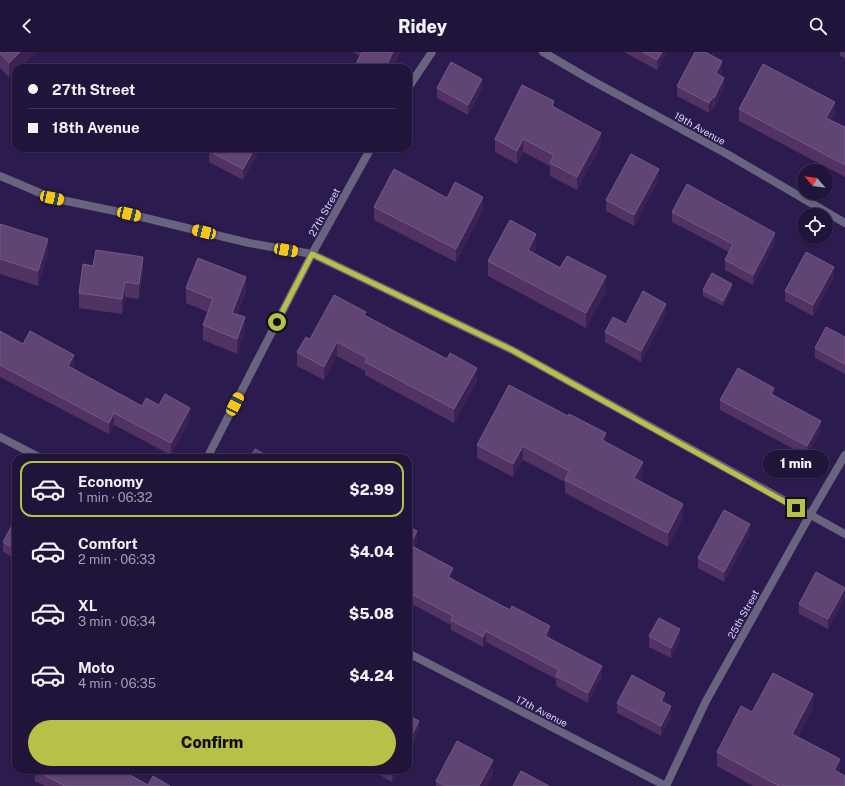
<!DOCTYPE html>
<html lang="en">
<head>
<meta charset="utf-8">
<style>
  body { margin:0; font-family:"Public Sans",sans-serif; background:#281d42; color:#f1f3f6; height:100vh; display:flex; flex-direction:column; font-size:15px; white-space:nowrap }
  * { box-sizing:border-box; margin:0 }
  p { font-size:13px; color:#a29eaf }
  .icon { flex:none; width:22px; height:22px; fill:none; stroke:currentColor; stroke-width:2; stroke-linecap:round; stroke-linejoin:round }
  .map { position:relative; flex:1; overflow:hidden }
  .panel { position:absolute; left:12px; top:402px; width:400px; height:320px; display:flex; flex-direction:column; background:#20143b; border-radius:12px; box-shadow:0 1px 3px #0004,0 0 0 1px #3d3355 }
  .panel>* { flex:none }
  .top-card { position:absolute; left:12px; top:12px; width:400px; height:88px; border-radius:12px; box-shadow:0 1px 3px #0004,0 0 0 1px #3d3355; display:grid; align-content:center; height:88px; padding:0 16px; background:#20143b }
  .needle { width:26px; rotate:298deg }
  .buttons { position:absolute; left:797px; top:112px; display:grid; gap:8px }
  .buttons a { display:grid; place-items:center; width:36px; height:36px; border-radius:50%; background:#20143b; box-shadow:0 1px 3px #0004,0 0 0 1px #3d3355; font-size:20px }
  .end { position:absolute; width:18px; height:18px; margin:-9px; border:5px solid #b8c147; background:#111; box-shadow:0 0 0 2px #111 }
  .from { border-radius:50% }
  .bubble { position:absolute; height:28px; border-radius:14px; background:#20143b; box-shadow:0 1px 3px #0004,0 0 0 1px #3d3355; font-size:13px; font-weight:800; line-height:28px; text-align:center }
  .car { position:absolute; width:12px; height:24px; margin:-12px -6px; border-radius:5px; box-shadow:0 0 3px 1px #0007; background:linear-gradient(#f5c518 24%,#345 0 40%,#f5c518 0 76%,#345 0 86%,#f5c518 0) }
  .top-card b { display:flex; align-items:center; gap:14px; height:38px; font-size:15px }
  .top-card b+b { border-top:1px solid #3d3355 }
  .top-card i { width:10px; height:10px; background:#f1f3f6 }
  ul { padding:7px 0 0; list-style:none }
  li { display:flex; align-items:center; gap:12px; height:56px; margin:0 8px 6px; padding:0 8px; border:2px solid transparent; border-radius:12px }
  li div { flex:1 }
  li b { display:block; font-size:15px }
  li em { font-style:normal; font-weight:800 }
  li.active { border-color:#b8c147 }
  li>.icon { width:36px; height:36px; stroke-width:1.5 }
  .primary-button { display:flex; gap:8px; margin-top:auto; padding:8px 16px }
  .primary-button a { flex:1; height:46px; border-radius:24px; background:#b8c147; color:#111; font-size:16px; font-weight:800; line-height:46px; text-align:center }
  header { display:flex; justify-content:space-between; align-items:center; height:52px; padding:0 16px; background:#20143b; font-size:18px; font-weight:800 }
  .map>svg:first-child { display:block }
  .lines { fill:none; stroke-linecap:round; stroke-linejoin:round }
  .minor { stroke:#68637e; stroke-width:8 }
  .wall { fill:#513263 }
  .shaded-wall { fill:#3c2254 }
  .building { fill:#604473; stroke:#735a87 }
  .route { stroke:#b8c147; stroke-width:5 }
  .labels { text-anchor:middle; stroke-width:4; stroke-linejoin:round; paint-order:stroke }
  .street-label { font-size:10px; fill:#dad4f6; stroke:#2b1b4f }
</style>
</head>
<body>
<header><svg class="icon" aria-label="back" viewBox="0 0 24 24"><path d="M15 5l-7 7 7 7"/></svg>Ridey<svg class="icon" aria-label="search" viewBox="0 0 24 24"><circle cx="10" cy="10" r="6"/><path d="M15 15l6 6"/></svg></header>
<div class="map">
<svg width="845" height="734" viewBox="0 0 845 734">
  <rect width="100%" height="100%" fill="#2b1b4f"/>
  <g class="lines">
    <g class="minor">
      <path d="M 543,0 L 591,28 L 727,102 L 845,171"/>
      <path d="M 408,36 L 432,0"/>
      <path d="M 0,124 L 52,146 L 129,162 L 249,191 L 312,202 L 512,298 L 845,482"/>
      <path d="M 0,385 L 41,406"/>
      <path d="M 207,406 L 312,202 L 371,96"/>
      <path d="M 408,601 L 666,734"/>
      <path d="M 666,734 L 706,649 L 810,463 L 845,403"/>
    </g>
  </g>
  <g class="wall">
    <path d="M 0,0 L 36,0 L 19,16 L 16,16 L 9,25 L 0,16 Z"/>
    <path d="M 353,0 L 400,0 L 392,16 L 354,16 L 360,4 Z"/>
    <path d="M 624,0 L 667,0 L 657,18 Z"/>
    <path d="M 840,0 L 845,0 L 845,6 L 840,4 Z"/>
    <path d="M 722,19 L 720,23 L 724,36 L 714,56 L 713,55 L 709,61 L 677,44 L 677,34 Z"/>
    <path d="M 437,36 L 482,37 L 468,63 L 437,46 Z"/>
    <path d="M 554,56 L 601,93 L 577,138 L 550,124 L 550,114 L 523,100 L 517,112 L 495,100 L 495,87 Z"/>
    <path d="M 739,57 L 835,62 L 831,68 L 845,75 L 845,125 L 739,69 Z"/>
    <path d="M 258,96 L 258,101 L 243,128 L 209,110 L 209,99 Z"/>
    <path d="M 659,127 L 634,174 L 606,159 L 606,148 Z"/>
    <path d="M 447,146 L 483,157 L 456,210 L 374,168 L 374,155 Z"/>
    <path d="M 672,160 L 775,191 L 753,233 L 725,218 L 725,208 L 729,200 L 672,170 Z"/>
    <path d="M 0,172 L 48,202 L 38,234 L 0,222 Z"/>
    <path d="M 536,197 L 534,201 L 606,239 L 586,276 L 488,224 L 488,209 Z"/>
    <path d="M 93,214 L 143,220 L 139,247 L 125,245 L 122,262 L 79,256 L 79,241 Z"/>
    <path d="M 834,225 L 813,264 L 785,249 L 785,239 Z"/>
    <path d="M 186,236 L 246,240 L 237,262 L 245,280 L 237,302 L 203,288 L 203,273 L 208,260 L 186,251 Z"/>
    <path d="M 732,237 L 723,254 L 703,244 L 703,238 Z"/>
    <path d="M 666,262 L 641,310 L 605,290 L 605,280 Z"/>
    <path d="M 366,264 L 477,329 L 454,371 L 365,323 L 365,319 L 337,304 L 324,328 L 297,314 L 297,300 L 310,287 Z"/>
    <path d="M 0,279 L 23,292 L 74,314 L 73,317 L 142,354 L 159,353 L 190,367 L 171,403 L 114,373 L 109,382 L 0,325 Z"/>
    <path d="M 845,285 L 845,322 L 815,306 L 815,296 Z"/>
    <path d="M 720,348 L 821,379 L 807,404 L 720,358 Z"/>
    <path d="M 606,390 L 643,423 L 640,429 L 683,465 L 668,495 L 565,441 L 565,430 L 523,408 L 513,425 L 477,406 L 477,393 Z"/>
    <path d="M 16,466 L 16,507 L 3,500 L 3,490 Z"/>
    <path d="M 408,474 L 417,489 L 414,495 L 453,526 L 452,527 L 550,584 L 549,586 L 602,624 L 588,651 L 556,634 L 556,627 L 486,590 L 483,595 L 451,578 L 451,573 L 408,550 Z"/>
    <path d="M 750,482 L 724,530 L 698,516 L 698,506 Z"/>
    <path d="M 845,546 L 828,577 L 799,562 L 799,552 Z"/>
    <path d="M 649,584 L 680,588 L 671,606 L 649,595 Z"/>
    <path d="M 617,651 L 665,651 L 671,665 L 661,684 L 617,661 Z"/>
    <path d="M 813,656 L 798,685 L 840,721 L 845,734 L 753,734 L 717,714 L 717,700 L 752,660 Z"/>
    <path d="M 35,718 L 110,723 L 148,733 L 170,734 L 45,734 L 35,729 Z"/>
    <path d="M 371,718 L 399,718 L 392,730 Z"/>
    <path d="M 493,723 L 487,734 L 436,734 L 436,729 Z"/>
  </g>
  <g class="shaded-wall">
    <path d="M 20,0 L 36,0 L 19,16 L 16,16 L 16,19 L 9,25 L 9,11 Z"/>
    <path d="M 393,0 L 400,0 L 392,16 L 385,16 Z"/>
    <path d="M 662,0 L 667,0 L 657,18 L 657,8 Z"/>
    <path d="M 722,9 L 722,19 L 716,31 L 716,21 Z"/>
    <path d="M 724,26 L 724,36 L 714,56 L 714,46 Z"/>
    <path d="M 482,27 L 482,37 L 468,63 L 468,53 Z"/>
    <path d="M 713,45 L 713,55 L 709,61 L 709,51 Z"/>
    <path d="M 554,49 L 554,62 L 552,54 Z"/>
    <path d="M 835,50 L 835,62 L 826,78 L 826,66 Z"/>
    <path d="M 601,81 L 601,93 L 577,138 L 577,125 Z"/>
    <path d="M 523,87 L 523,100 L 517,112 L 517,99 Z"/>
    <path d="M 255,96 L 258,96 L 258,101 L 243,128 L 243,117 Z"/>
    <path d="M 659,117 L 659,127 L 634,174 L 634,163 Z"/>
    <path d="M 483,145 L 483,157 L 456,210 L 456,197 Z"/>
    <path d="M 775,181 L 775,191 L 753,233 L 753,223 Z"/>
    <path d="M 536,182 L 536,197 L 528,213 L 528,198 Z"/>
    <path d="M 48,187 L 48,202 L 38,234 L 38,219 Z"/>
    <path d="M 143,205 L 143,220 L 139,247 L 139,232 Z"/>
    <path d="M 834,215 L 834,225 L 813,264 L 813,253 Z"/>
    <path d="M 606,224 L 606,239 L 586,276 L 586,261 Z"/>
    <path d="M 246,225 L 246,240 L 232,275 L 232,261 Z"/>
    <path d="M 125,230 L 125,245 L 122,262 L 122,247 Z"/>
    <path d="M 732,232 L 732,237 L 723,254 L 723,249 Z"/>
    <path d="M 666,252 L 666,262 L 641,310 L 641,299 Z"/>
    <path d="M 245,265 L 245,280 L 237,302 L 237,287 Z"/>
    <path d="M 337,290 L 337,304 L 324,328 L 324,315 Z"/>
    <path d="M 74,303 L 74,314 L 68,326 L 68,314 Z"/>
    <path d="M 477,316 L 477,329 L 454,371 L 454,357 Z"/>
    <path d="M 774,336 L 774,346 L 771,342 Z"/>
    <path d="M 190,356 L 190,367 L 171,403 L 171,391 Z"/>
    <path d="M 114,361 L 114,373 L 109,382 L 109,371 Z"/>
    <path d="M 821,369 L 821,379 L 807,404 L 807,394 Z"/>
    <path d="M 606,381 L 606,395 L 602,388 Z"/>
    <path d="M 523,394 L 523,408 L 513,425 L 513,412 Z"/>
    <path d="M 643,410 L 643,423 L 634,439 L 634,426 Z"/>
    <path d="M 683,452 L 683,465 L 668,495 L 668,481 Z"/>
    <path d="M 750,472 L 750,482 L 724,530 L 724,520 Z"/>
    <path d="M 417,479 L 417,489 L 410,503 L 410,493 Z"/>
    <path d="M 453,516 L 453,526 L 448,535 L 448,525 Z"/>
    <path d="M 845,536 L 845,546 L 828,577 L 828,567 Z"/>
    <path d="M 550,574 L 550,584 L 545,594 L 545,584 Z"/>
    <path d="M 680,577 L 680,588 L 671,606 L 671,596 Z"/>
    <path d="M 486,579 L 486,590 L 483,595 L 483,585 Z"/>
    <path d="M 602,614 L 602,624 L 588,651 L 588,641 Z"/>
    <path d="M 665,641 L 665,651 L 661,649 Z"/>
    <path d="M 813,642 L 813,656 L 792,696 L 792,682 Z"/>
    <path d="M 671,654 L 671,665 L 661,684 L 661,674 Z"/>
    <path d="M 419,669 L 419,679 L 408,701 L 408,690 Z"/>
    <path d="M 840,707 L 840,722 L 834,718 Z"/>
    <path d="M 493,708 L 493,723 L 487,734 L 479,734 Z"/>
    <path d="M 393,718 L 399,718 L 392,730 L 392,720 Z"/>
  </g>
  <g class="building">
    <path d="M 0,0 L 20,0 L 9,11 L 0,1 Z"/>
    <path d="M 362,0 L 393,0 L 385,16 L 354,16 Z"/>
    <path d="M 643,0 L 662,0 L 657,8 Z"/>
    <path d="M 695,0 L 705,0 L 722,9 L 716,21 L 724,26 L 714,46 L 713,45 L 709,51 L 677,34 Z"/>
    <path d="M 451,10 L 482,27 L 468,53 L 437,36 Z"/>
    <path d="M 763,12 L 835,50 L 826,66 L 845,75 L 845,113 L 739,57 Z"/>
    <path d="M 522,33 L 554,49 L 552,54 L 601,81 L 577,125 L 550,111 L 554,103 L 523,87 L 517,99 L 495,87 Z"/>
    <path d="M 211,96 L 255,96 L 243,117 L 209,99 Z"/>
    <path d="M 631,102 L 659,117 L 634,163 L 606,148 Z"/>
    <path d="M 394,117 L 447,146 L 455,130 L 483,145 L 456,197 L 374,155 Z"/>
    <path d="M 687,132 L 775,181 L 753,223 L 725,208 L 733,192 L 672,160 Z"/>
    <path d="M 510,168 L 536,182 L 528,198 L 560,216 L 567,204 L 606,224 L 586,261 L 488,209 Z"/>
    <path d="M 0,172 L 48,187 L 38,219 L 0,207 Z"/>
    <path d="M 96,198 L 143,205 L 139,232 L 125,230 L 122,247 L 79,241 L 83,212 L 93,214 Z"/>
    <path d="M 806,200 L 834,215 L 813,253 L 785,239 Z"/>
    <path d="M 198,206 L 246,225 L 232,261 L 245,265 L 237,287 L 203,273 L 213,247 L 186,236 Z"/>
    <path d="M 712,221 L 732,232 L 723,249 L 703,238 Z"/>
    <path d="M 643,239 L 666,252 L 641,299 L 605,280 L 613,265 L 626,272 Z"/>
    <path d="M 334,243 L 366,260 L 364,263 L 447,307 L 450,301 L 477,316 L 454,357 L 365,310 L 367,306 L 337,290 L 324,315 L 297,300 L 306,285 L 310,287 Z"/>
    <path d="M 826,275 L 845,285 L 845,312 L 815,296 Z"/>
    <path d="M 0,279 L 23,292 L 30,279 L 74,303 L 68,314 L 142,354 L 146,346 L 159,353 L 165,342 L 190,356 L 171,391 L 114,361 L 109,371 L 0,313 Z"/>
    <path d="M 738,316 L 774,336 L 771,342 L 821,369 L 807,394 L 720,348 Z"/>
    <path d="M 509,333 L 568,364 L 569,362 L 606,381 L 602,388 L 643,410 L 634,426 L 683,452 L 668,481 L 565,428 L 569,419 L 523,394 L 513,412 L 477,393 Z"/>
    <path d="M 255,397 L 272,406 L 250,406 Z"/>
    <path d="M 238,401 L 247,406 L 235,406 Z"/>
    <path d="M 724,458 L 750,472 L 724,520 L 698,506 Z"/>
    <path d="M 16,466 L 16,497 L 3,490 Z"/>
    <path d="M 408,474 L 417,479 L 410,493 L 453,516 L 448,525 L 510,558 L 512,554 L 550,574 L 545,584 L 602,614 L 588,641 L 556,624 L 559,618 L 486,579 L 483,585 L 451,568 L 453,564 L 408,540 Z"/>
    <path d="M 816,520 L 845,536 L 828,567 L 799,552 Z"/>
    <path d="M 659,566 L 680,577 L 671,596 L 649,584 Z"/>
    <path d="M 773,621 L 813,642 L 792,682 L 840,707 L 834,718 L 845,724 L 845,734 L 779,734 L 717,700 L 741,654 L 752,660 Z"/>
    <path d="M 632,623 L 665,641 L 661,649 L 671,654 L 661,674 L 617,651 Z"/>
    <path d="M 408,663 L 419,669 L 408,690 Z"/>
    <path d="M 457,689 L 493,708 L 479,734 L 446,734 L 436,729 Z"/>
    <path d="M 35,718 L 101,718 L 110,723 L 112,718 L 121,718 L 148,733 L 153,724 L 170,734 L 65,734 Z"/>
    <path d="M 521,719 L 549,734 L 513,734 Z"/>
  </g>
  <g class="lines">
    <path class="route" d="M 277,270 L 312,202 L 512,298 L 796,456"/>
  </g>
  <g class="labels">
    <g class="street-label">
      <text transform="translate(700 76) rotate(29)" y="4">19th Avenue</text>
      <text transform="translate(324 160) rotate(-61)" y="4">27th Street</text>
      <text transform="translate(743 562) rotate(-61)" y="4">25th Street</text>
      <text transform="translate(542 659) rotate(27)" y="4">17th Avenue</text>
    </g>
  </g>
</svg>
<div class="buttons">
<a><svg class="needle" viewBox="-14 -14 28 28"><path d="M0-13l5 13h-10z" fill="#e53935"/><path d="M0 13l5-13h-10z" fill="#a29eaf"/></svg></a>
<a><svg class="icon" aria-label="locate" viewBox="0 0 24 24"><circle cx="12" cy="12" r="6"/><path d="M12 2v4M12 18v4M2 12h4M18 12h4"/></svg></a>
</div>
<i class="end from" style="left:277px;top:270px"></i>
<i class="end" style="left:796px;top:456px"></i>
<div class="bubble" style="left:763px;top:398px;width:66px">1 min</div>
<i class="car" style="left:52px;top:146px;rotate:102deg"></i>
<i class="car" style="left:129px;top:162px;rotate:103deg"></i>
<i class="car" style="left:204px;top:180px;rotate:283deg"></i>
<i class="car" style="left:286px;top:198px;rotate:100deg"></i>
<i class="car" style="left:235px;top:352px;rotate:27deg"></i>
<div class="top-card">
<b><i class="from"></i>27th Street</b>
<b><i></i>18th Avenue</b>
</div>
<section class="panel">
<ul>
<li class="active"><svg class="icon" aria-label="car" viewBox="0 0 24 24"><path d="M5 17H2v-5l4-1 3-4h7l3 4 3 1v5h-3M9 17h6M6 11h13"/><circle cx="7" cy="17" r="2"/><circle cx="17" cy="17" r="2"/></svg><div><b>Economy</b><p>1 min · 06:32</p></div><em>$2.99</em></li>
<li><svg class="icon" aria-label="car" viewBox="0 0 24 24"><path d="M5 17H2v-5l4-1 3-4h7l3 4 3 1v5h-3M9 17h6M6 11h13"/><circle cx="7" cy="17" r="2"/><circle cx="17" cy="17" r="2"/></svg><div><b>Comfort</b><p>2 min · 06:33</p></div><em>$4.04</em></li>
<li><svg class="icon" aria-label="car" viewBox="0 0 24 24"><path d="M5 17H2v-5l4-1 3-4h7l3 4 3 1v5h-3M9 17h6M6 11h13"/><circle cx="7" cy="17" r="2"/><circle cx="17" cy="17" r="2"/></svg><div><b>XL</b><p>3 min · 06:34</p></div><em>$5.08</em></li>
<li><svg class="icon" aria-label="car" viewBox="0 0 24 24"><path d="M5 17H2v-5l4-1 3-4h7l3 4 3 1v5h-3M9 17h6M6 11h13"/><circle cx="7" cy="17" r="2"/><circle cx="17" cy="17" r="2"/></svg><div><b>Moto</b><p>4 min · 06:35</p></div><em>$4.24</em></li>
</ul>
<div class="primary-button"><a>Confirm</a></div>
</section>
</div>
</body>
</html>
